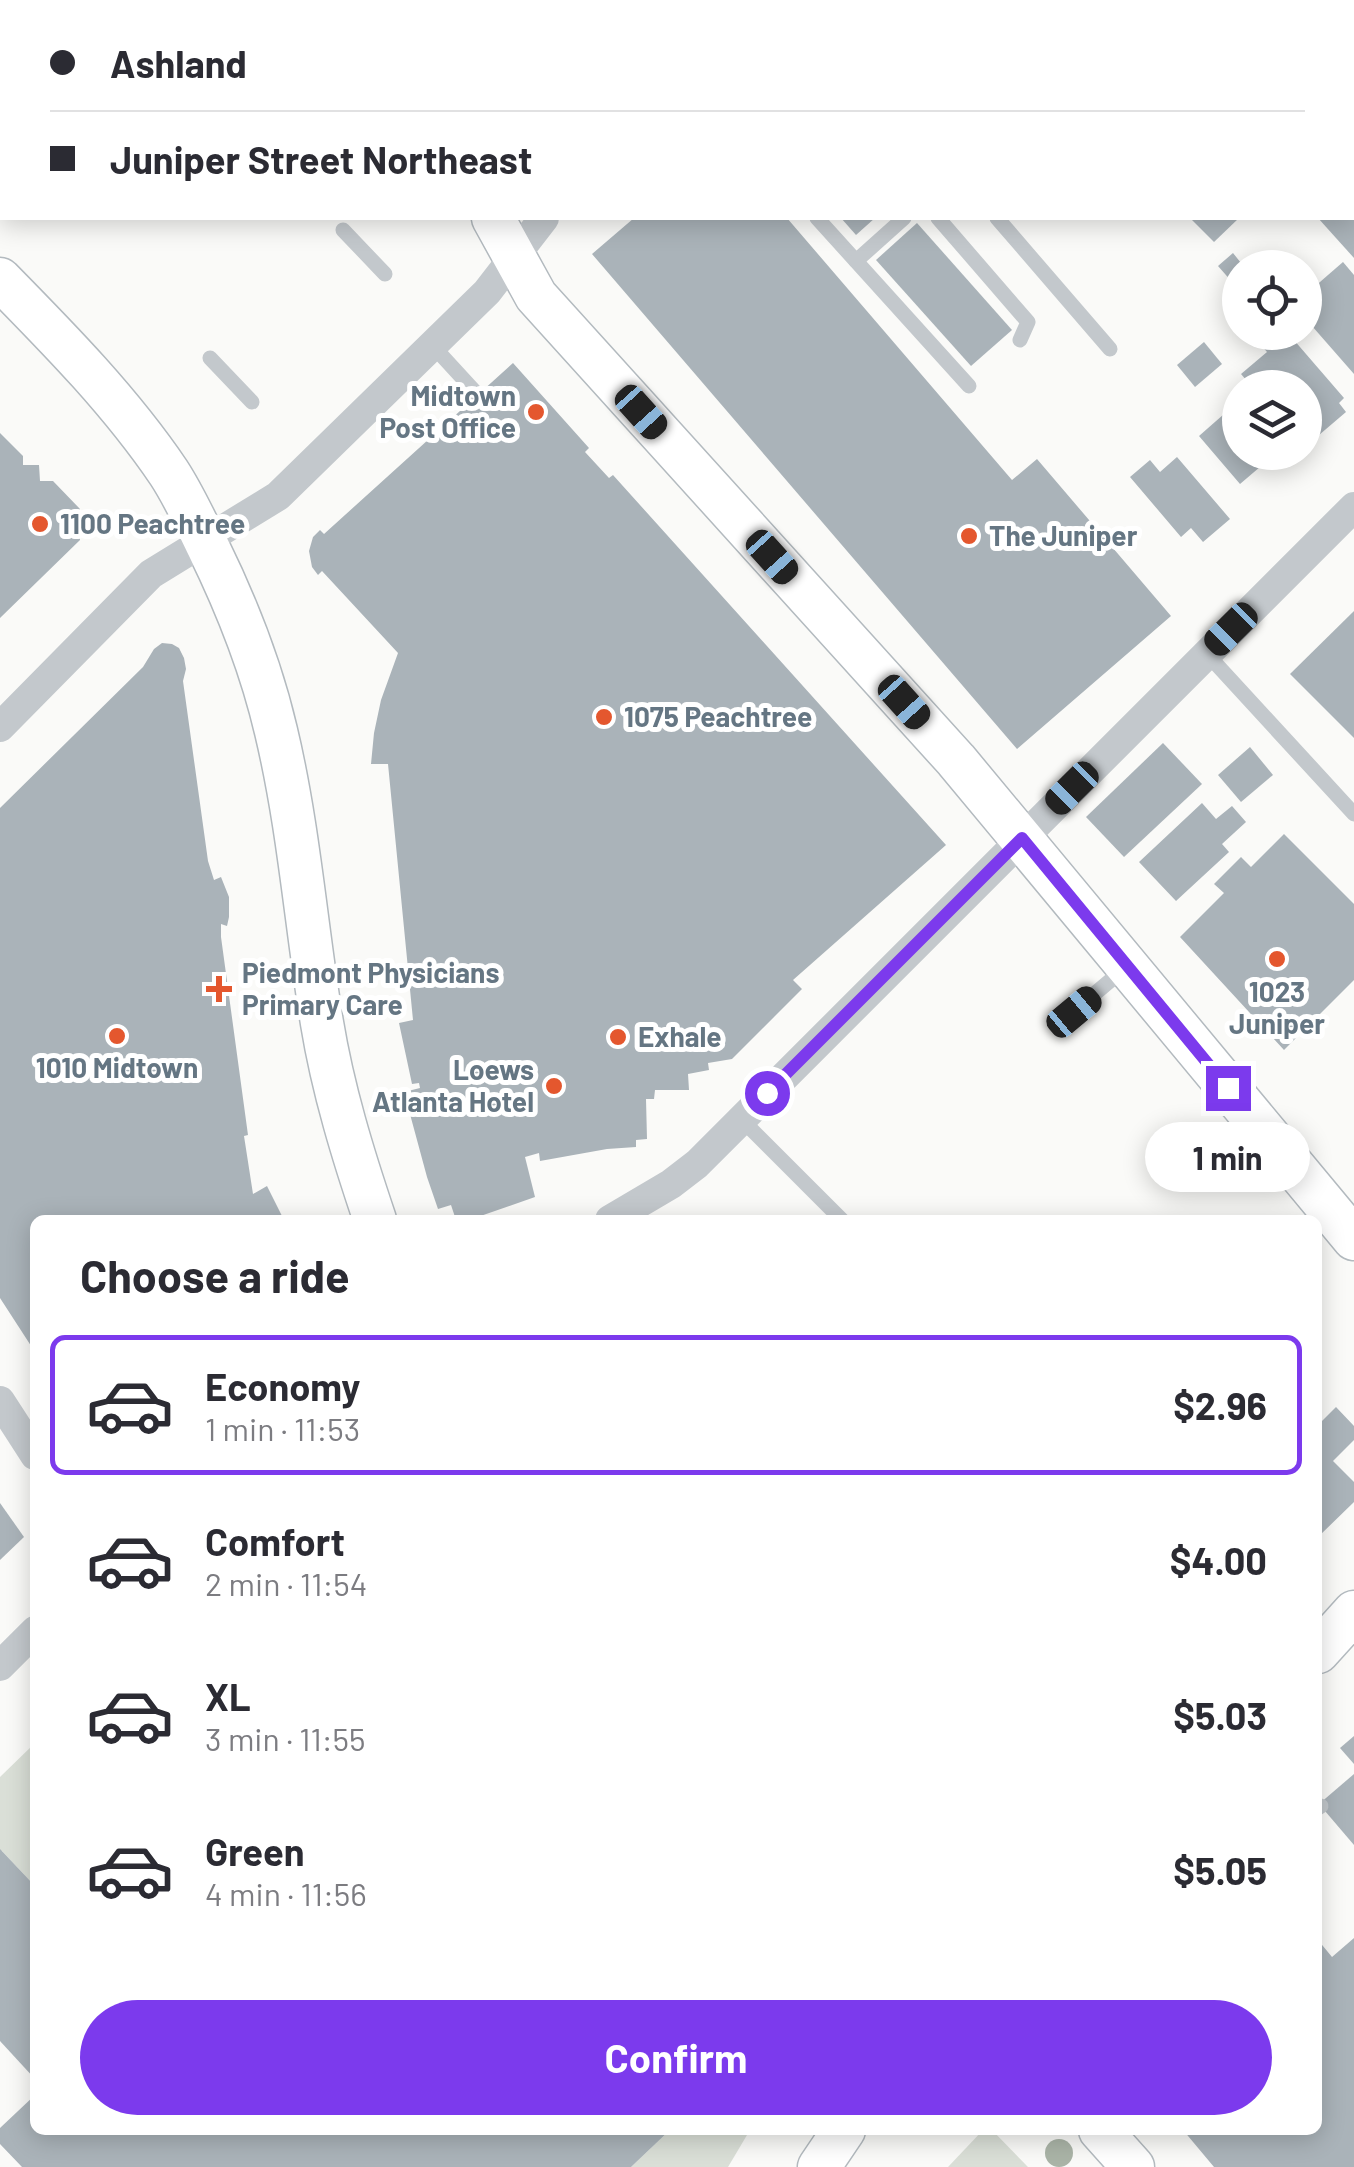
<!DOCTYPE html>
<html lang="en">
<head>
<meta charset="utf-8">
<style>
  body { margin:0; font-family:Barlow,sans-serif; background:#f2f2f3; color:#2b2b33; height:100vh; display:flex; flex-direction:column; font-size:38px; white-space:nowrap }
  * { box-sizing:border-box; margin:0 }
  p { font-size:32px; color:#7c7c81 }
  .icon { flex:none; width:55px; height:55px; fill:none; stroke:currentColor; stroke-width:2; stroke-linecap:round; stroke-linejoin:round }
  .map { position:relative; flex:1; overflow:hidden }
  .side { position:absolute; left:30px; top:1215px; width:1292px; height:920px; display:flex; flex-direction:column; background:#fff; border-radius:15px; box-shadow:0 5px 25px #0003 }
  .side>* { flex:none }
  .banner { position:absolute; left:0px; top:0px; width:1355px; height:220px; box-shadow:0 5px 25px #0003; display:grid; align-content:center; height:220px; padding:0 50px; background:#fff }
  .fabs { position:absolute; left:1222px; top:250px; display:grid; gap:20px }
  .fabs a { display:grid; place-items:center; width:100px; height:100px; border-radius:50%; background:#fff; box-shadow:0 5px 25px #0003; font-size:50px }
  .end { position:absolute; width:45px; height:45px; margin:-22px; border:12px solid #7c3aed; background:#fff; box-shadow:0 0 0 5px #fff }
  .from { border-radius:50% }
  .bubble { position:absolute; height:70px; border-radius:35px; background:#fff; box-shadow:0 5px 25px #0003; font-size:32px; font-weight:700; line-height:70px; text-align:center }
  .car { position:absolute; width:30px; height:60px; margin:-30px -15px; border-radius:12px; box-shadow:0 0 8px 2px #0007; background:linear-gradient(#222 24%,#8ab4d8 0 40%,#222 0 76%,#8ab4d8 0 86%,#222 0) }
  .banner b { display:flex; align-items:center; gap:35px; height:95px; font-size:38px }
  .banner b+b { border-top:2px solid #e1e1e2 }
  .banner i { width:25px; height:25px; background:#2b2b33 }
  ul { padding:0; list-style:none }
  li { display:flex; align-items:center; gap:30px; height:140px; margin:0 20px 15px; padding:0 30px; border:5px solid transparent; border-radius:15px }
  li div { flex:1 }
  li b { display:block; font-size:38px }
  li em { font-style:normal; font-weight:700 }
  li.selected { border-color:#7c3aed }
  li>.icon { width:90px; height:90px; stroke-width:1.5 }
  h2 { padding:0 50px; font-size:45px; line-height:120px }
  .primary-button { display:flex; gap:20px; margin-top:auto; padding:20px 50px }
  .primary-button a { flex:1; height:115px; border-radius:60px; background:#7c3aed; color:#fff; font-size:40px; font-weight:700; line-height:115px; text-align:center }
  .map>svg:first-child { display:block }
  .green { fill:#dadfd7 }
  .building { fill:#aab3b9 }
  .lines { fill:none; stroke-linecap:round; stroke-linejoin:round }
  .secondary-casing { stroke:#b3babf; stroke-width:45 }
  .service { stroke:#c3c8cc; stroke-width:15 }
  .minor { stroke:#c3c8cc; stroke-width:30 }
  .secondary { stroke:#fff; stroke-width:42 }
  .tree { fill:#aab4a7 }
  .route { stroke:#7c3aed; stroke-width:12 }
  .poi-dot { fill:#e4572e; stroke:#fff; stroke-width:4 }
  .labels { text-anchor:middle; stroke-width:10; stroke-linejoin:round; paint-order:stroke }
  .poi-label { font-size:28px; font-weight:bold; fill:#657683; stroke:#fff; text-anchor:start }
</style>
</head>
<body>
<div class="map">
<svg width="1354" height="2167" viewBox="0 0 1354 2167">
  <rect width="100%" height="100%" fill="#fafaf8"/>
  <g class="green">
    <path d="M 35,1743 L 35,1886 L 2,1851 L 0,1852 L 0,1777 Z"/>
    <path d="M 670,2130 L 750,2130 L 728,2167 L 631,2167 Z"/>
    <path d="M 983,2130 L 992,2130 L 1028,2167 L 948,2167 Z"/>
  </g>
  <g class="building">
    <path d="M 634,218 L 787,218 L 1012,480 L 1037,459 L 1171,616 L 1017,749 L 592,254 Z"/>
    <path d="M 841,218 L 875,218 L 856,235 Z"/>
    <path d="M 1190,218 L 1239,218 L 1214,242 Z"/>
    <path d="M 1318,218 L 1354,218 L 1354,258 Z"/>
    <path d="M 917,223 L 1012,330 L 971,366 L 876,260 Z"/>
    <path d="M 1233,253 L 1245,268 L 1240,268 L 1240,291 L 1218,266 Z"/>
    <path d="M 1343,262 L 1354,275 L 1354,374 L 1305,318 L 1305,295 Z"/>
    <path d="M 1274,332 L 1287,332 L 1344,398 L 1339,403 L 1346,412 L 1305,447 L 1305,388 L 1253,388 L 1241,374 L 1267,352 L 1260,344 Z"/>
    <path d="M 1204,342 L 1222,364 L 1195,387 L 1177,365 Z"/>
    <path d="M 513,363 L 589,448 L 585,452 L 609,478 L 613,475 L 946,845 L 793,980 L 802,989 L 732,1059 L 708,1063 L 709,1070 L 688,1074 L 689,1090 L 655,1090 L 654,1099 L 646,1099 L 647,1139 L 636,1140 L 636,1147 L 607,1149 L 540,1161 L 539,1153 L 525,1157 L 535,1197 L 469,1220 L 456,1220 L 451,1205 L 438,1209 L 427,1177 L 404,1092 L 420,1088 L 419,1083 L 412,1084 L 399,1023 L 413,1020 L 388,764 L 371,764 L 374,733 L 381,700 L 398,653 L 322,571 L 318,575 L 312,567 L 309,551 L 313,537 L 320,530 L 324,534 Z"/>
    <path d="M 1232,407 L 1240,416 L 1240,452 L 1272,452 L 1274,455 L 1240,484 L 1199,436 Z"/>
    <path d="M 0,433 L 23,456 L 23,465 L 39,465 L 40,481 L 53,481 L 80,509 L 80,540 L 0,618 Z"/>
    <path d="M 1177,457 L 1230,519 L 1203,542 L 1191,528 L 1181,537 L 1130,477 L 1150,460 L 1160,472 Z"/>
    <path d="M 1354,611 L 1354,738 L 1290,674 Z"/>
    <path d="M 162,643 L 172,644 L 179,648 L 184,658 L 186,669 L 183,681 L 208,861 L 214,880 L 221,877 L 229,897 L 229,917 L 227,926 L 221,924 L 221,937 L 248,1135 L 244,1136 L 253,1194 L 267,1186 L 284,1220 L 35,1220 L 35,1352 L 0,1298 L 0,808 L 143,667 L 154,649 Z"/>
    <path d="M 1163,743 L 1202,784 L 1124,857 L 1086,817 Z"/>
    <path d="M 1250,747 L 1273,775 L 1241,802 L 1218,775 Z"/>
    <path d="M 1202,803 L 1216,819 L 1232,806 L 1246,822 L 1222,844 L 1229,852 L 1176,901 L 1139,862 Z"/>
    <path d="M 1284,834 L 1354,904 L 1354,980 L 1284,1050 L 1180,937 L 1224,893 L 1214,884 L 1241,857 L 1251,867 Z"/>
    <path d="M 1336,1407 L 1354,1426 L 1354,1440 L 1333,1461 L 1354,1482 L 1354,1502 L 1318,1537 L 1318,1425 Z"/>
    <path d="M 0,1503 L 24,1537 L 0,1560 Z"/>
    <path d="M 1354,1736 L 1354,1764 L 1340,1748 Z"/>
    <path d="M 1354,1774 L 1354,1845 L 1319,1804 Z"/>
    <path d="M 0,1849 L 35,1886 L 35,2079 L 0,2041 Z"/>
    <path d="M 1354,1938 L 1354,2167 L 1214,2167 L 1183,2130 L 1318,2130 L 1318,1940 L 1332,1957 Z"/>
    <path d="M 35,2095 L 35,2130 L 670,2130 L 631,2167 L 22,2167 L 0,2144 L 0,2128 Z"/>
  </g>
  <g class="lines">
    <g class="secondary-casing">
      <g id="secondary">
        <path d="M 292,0 L 295,2"/>
        <path d="M 493,218 L 536,296 L 956,760 L 1354,1239"/>
        <path d="M 0,279 C 60,340 121,402 169,473 C 184,496 196,522 208,547 C 237,606 261,667 276,731 C 299,827 306,926 322,1023 C 333,1090 353,1155 375,1220"/>
        <path d="M 1318,1652 L 1354,1612"/>
        <path d="M 1100,2130 L 1133,2167"/>
        <path d="M 819,2167 L 844,2130"/>
      </g>
    </g>
    <g class="service">
      <path d="M 817,218 L 969,386"/>
      <path d="M 938,218 L 1028,322 L 1020,340"/>
      <path d="M 997,218 L 1110,349"/>
      <path d="M 343,230 L 385,274"/>
      <path d="M 856,261 L 904,218"/>
      <path d="M 433,346 L 478,395"/>
      <path d="M 210,358 L 252,402"/>
      <path d="M 1207,654 L 1354,814"/>
      <path d="M 1073,1012 L 1124,969"/>
      <path d="M 741,1119 L 842,1220"/>
      <path d="M 1318,1808 L 1321,1806"/>
    </g>
    <g class="minor">
      <path d="M 1236,0 L 1238,2"/>
      <path d="M 756,2 L 759,0"/>
      <path d="M 1352,136 L 1354,138"/>
      <path d="M 0,727 L 151,574 L 278,496 L 487,292 L 544,218"/>
      <path d="M 610,1220 L 671,1184 L 697,1164 L 1354,507"/>
      <path d="M 0,1401 L 35,1455"/>
      <path d="M 0,1666 L 35,1631"/>
    </g>
    <use href="#secondary" class="secondary"/>
  </g>
  <circle class="tree" cx="1059" cy="2153" r="14"/>
  <g class="lines">
    <path class="route" d="M 767,1093 L 1022,838 L 1228,1088"/>
  </g>
  <g class="poi-dot">
    <circle cx="536" cy="412" r="10"/>
    <circle cx="40" cy="524" r="10"/>
    <circle cx="969" cy="536" r="10"/>
    <circle cx="604" cy="717" r="10"/>
    <circle cx="1277" cy="959" r="10"/>
    <path d="M214 974h10v10h10v10h-10v10h-10v-10h-10v-10h10z"/>
    <circle cx="117" cy="1036" r="10"/>
    <circle cx="618" cy="1037" r="10"/>
    <circle cx="554" cy="1086" r="10"/>
  </g>
  <g class="labels">
    <g class="poi-label">
      <text x="516" y="406" text-anchor="end">Midtown<tspan x="516" dy="32">Post Office</tspan></text>
      <text x="60" y="534">1100 Peachtree</text>
      <text x="989" y="546">The Juniper</text>
      <text x="624" y="727">1075 Peachtree</text>
      <text x="242" y="983">Piedmont Physicians<tspan x="242" dy="32">Primary Care</tspan></text>
      <text x="1277" y="1002" text-anchor="middle">1023<tspan x="1277" dy="32">Juniper</tspan></text>
      <text x="638" y="1047">Exhale</text>
      <text x="117" y="1078" text-anchor="middle">1010 Midtown</text>
      <text x="534" y="1080" text-anchor="end">Loews<tspan x="534" dy="32">Atlanta Hotel</tspan></text>
    </g>
  </g>
</svg>
<div class="fabs">
<a><svg class="icon" aria-label="locate" viewBox="0 0 24 24"><circle cx="12" cy="12" r="6"/><path d="M12 2v4M12 18v4M2 12h4M18 12h4"/></svg></a>
<a><svg class="icon" aria-label="layers" viewBox="0 0 24 24"><path d="M12 4l9 5-9 5-9-5zM3 14l9 5 9-5"/></svg></a>
</div>
<i class="end from" style="left:767px;top:1093px"></i>
<i class="end" style="left:1228px;top:1088px"></i>
<div class="bubble" style="left:1145px;top:1122px;width:165px">1 min</div>
<i class="car" style="left:641px;top:412px;rotate:138deg"></i>
<i class="car" style="left:772px;top:557px;rotate:138deg"></i>
<i class="car" style="left:1231px;top:629px;rotate:225deg"></i>
<i class="car" style="left:904px;top:702px;rotate:138deg"></i>
<i class="car" style="left:1072px;top:788px;rotate:225deg"></i>
<i class="car" style="left:1074px;top:1012px;rotate:50deg"></i>
<div class="banner">
<b><i class="from"></i>Ashland</b>
<b><i></i>Juniper Street Northeast</b>
</div>
<section class="side">
<h2>Choose a ride</h2>
<ul>
<li class="selected"><svg class="icon" aria-label="car" viewBox="0 0 24 24"><path d="M5 17H2v-5l4-1 3-4h7l3 4 3 1v5h-3M9 17h6M6 11h13"/><circle cx="7" cy="17" r="2"/><circle cx="17" cy="17" r="2"/></svg><div><b>Economy</b><p>1 min · 11:53</p></div><em>$2.96</em></li>
<li><svg class="icon" aria-label="car" viewBox="0 0 24 24"><path d="M5 17H2v-5l4-1 3-4h7l3 4 3 1v5h-3M9 17h6M6 11h13"/><circle cx="7" cy="17" r="2"/><circle cx="17" cy="17" r="2"/></svg><div><b>Comfort</b><p>2 min · 11:54</p></div><em>$4.00</em></li>
<li><svg class="icon" aria-label="car" viewBox="0 0 24 24"><path d="M5 17H2v-5l4-1 3-4h7l3 4 3 1v5h-3M9 17h6M6 11h13"/><circle cx="7" cy="17" r="2"/><circle cx="17" cy="17" r="2"/></svg><div><b>XL</b><p>3 min · 11:55</p></div><em>$5.03</em></li>
<li><svg class="icon" aria-label="car" viewBox="0 0 24 24"><path d="M5 17H2v-5l4-1 3-4h7l3 4 3 1v5h-3M9 17h6M6 11h13"/><circle cx="7" cy="17" r="2"/><circle cx="17" cy="17" r="2"/></svg><div><b>Green</b><p>4 min · 11:56</p></div><em>$5.05</em></li>
</ul>
<div class="primary-button"><a>Confirm</a></div>
</section>
</div>
</body>
</html>
